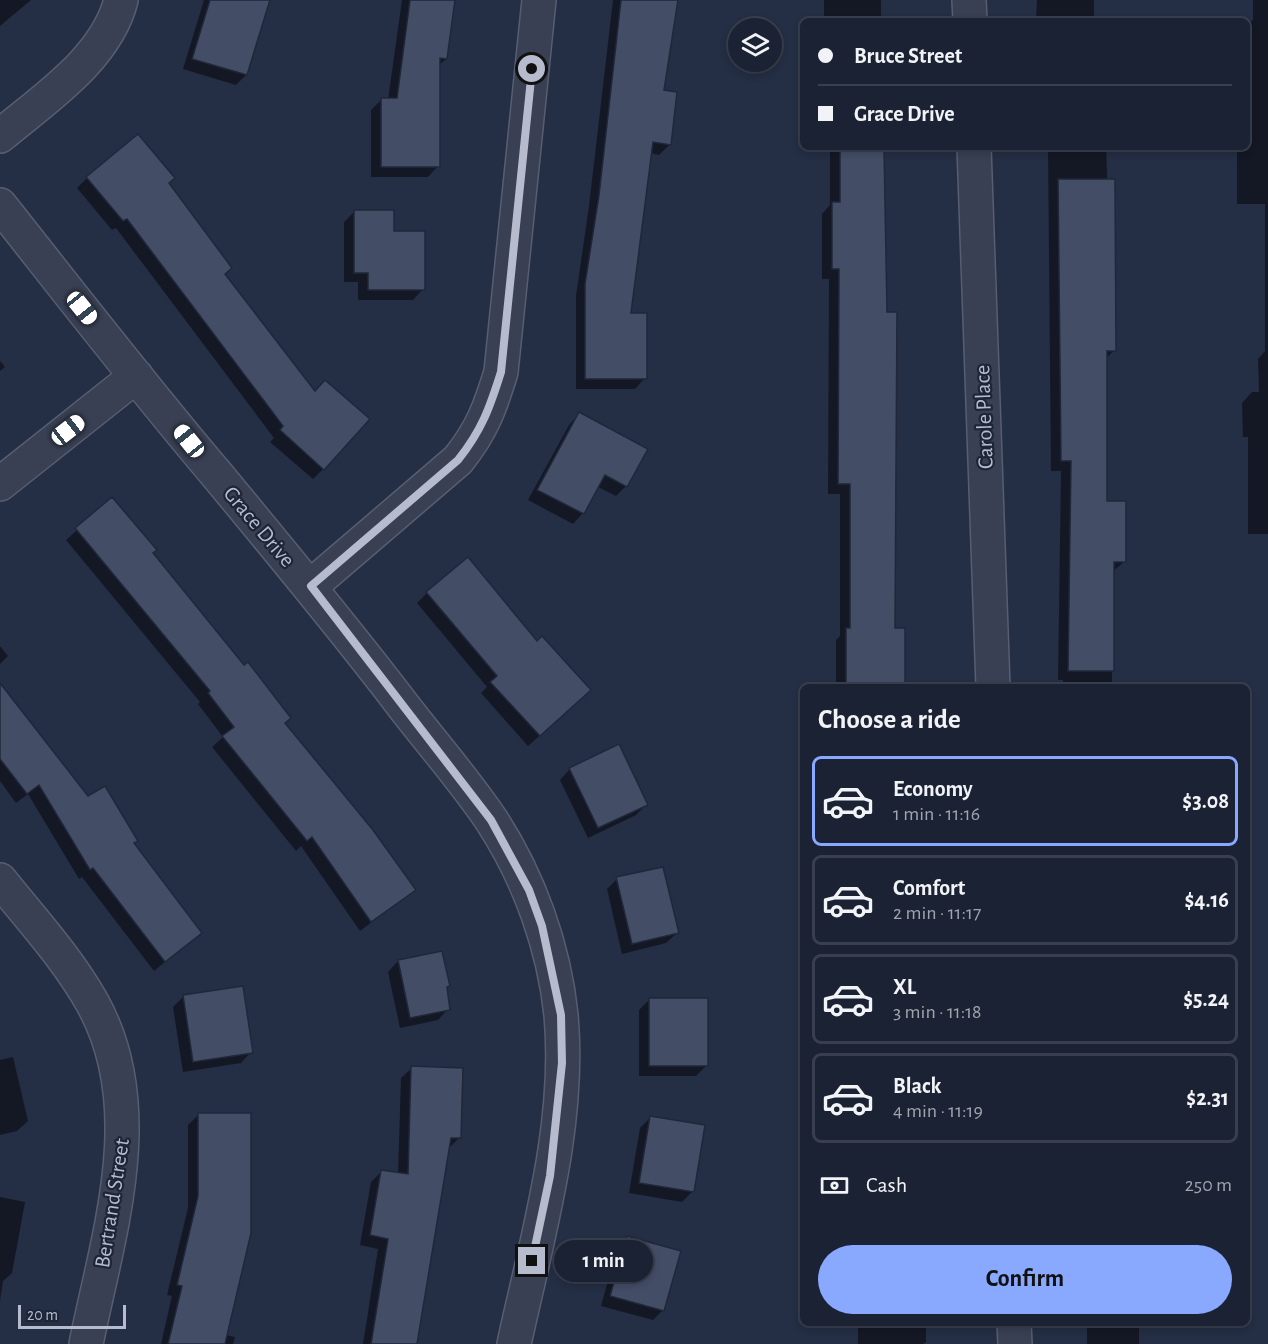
<!DOCTYPE html>
<html lang="en">
<head>
<meta charset="utf-8">
<style>
  body { margin:0; font-family:"Alegreya Sans",sans-serif; background:#242a3b; color:#f1f3f6; height:100vh; display:flex; flex-direction:column; font-size:22px; white-space:nowrap }
  * { box-sizing:border-box; margin:0 }
  p { font-size:20px; color:#a0a4ac }
  .icon { flex:none; width:33px; height:33px; fill:none; stroke:currentColor; stroke-width:2; stroke-linecap:round; stroke-linejoin:round }
  .map { position:relative; flex:1; overflow:hidden }
  .sheet { position:absolute; left:800px; top:684px; width:450px; height:642px; display:flex; flex-direction:column; background:#1b2233; border-radius:9px; box-shadow:0 3px 9px #0003,0 0 0 2px #393f4e }
  .sheet>* { flex:none }
  .banner { position:absolute; left:800px; top:18px; width:450px; height:132px; border-radius:9px; box-shadow:0 3px 9px #0003,0 0 0 2px #393f4e; display:grid; align-content:center; height:132px; padding:0 18px; background:#1b2233 }
  .buttons { position:absolute; left:728px; top:18px; display:grid; gap:12px }
  .buttons a { display:grid; place-items:center; width:54px; height:54px; border-radius:50%; background:#1b2233; box-shadow:0 3px 9px #0003,0 0 0 2px #393f4e; font-size:30px }
  .scale { position:absolute; left:18px; bottom:15px; width:108px; box-sizing:border-box; padding-left:6px; border:3px solid #b6bccd; border-top:0; font-size:16px; line-height:21px; white-space:nowrap; color:#b6bccd; -webkit-text-stroke:4px #1d2539; paint-order:stroke }
  .end { position:absolute; width:27px; height:27px; margin:-14px; border:8px solid #b6bccd; background:#111; box-shadow:0 0 0 3px #111 }
  .from { border-radius:50% }
  .bubble { position:absolute; height:42px; border-radius:21px; background:#1b2233; box-shadow:0 3px 9px #0003,0 0 0 2px #393f4e; font-size:20px; font-weight:600; line-height:42px; text-align:center }
  .car { position:absolute; width:18px; height:36px; margin:-18px -9px; border-radius:8px; box-shadow:0 0 4px 2px #0007; background:linear-gradient(#fff 24%,#345 0 40%,#fff 0 76%,#345 0 86%,#fff 0) }
  .banner b { display:flex; align-items:center; gap:21px; height:57px; font-size:22px }
  .banner b+b { border-top:2px solid #393f4e }
  .banner i { width:15px; height:15px; background:#f1f3f6 }
  ul { padding:0; list-style:none }
  li { display:flex; align-items:center; gap:18px; height:90px; margin:0 12px 9px; padding:0 6px; border:3px solid #393f4e; border-radius:9px }
  li div { flex:1 }
  li b { display:block; font-size:22px }
  li em { font-style:normal; font-weight:600 }
  li.current { border-color:#89a8ff }
  li>.icon { width:54px; height:54px; stroke-width:1.5 }
  h2 { padding:0 18px; font-size:27px; line-height:72px }
  .pay { display:flex; align-items:center; gap:15px; height:66px; padding:0 18px; font-size:22px }
  .pay p { margin-inline-start:auto }
  .button { display:flex; gap:12px; margin-top:auto; padding:12px 18px }
  .button a { flex:1; height:69px; border-radius:36px; background:#89a8ff; color:#111; font-size:24px; font-weight:600; line-height:69px; text-align:center }
  .map>svg:first-child { display:block }
  .shadow { fill:#0007 }
  .building { fill:#434d66; stroke:#20273b; stroke-width:1.5 }
  .lines { fill:none; stroke-linecap:round; stroke-linejoin:round }
  .street-casing { stroke:#575e71; stroke-width:36 }
  .street { stroke:#394053; stroke-width:33 }
  .route { stroke:#b6bccd; stroke-width:8 }
  .labels { text-anchor:middle; stroke-width:4.5; stroke-linejoin:round; paint-order:stroke }
  .street-label { font-size:22px; fill:#b6bccd; stroke:#1d2539 }
</style>
</head>
<body>
<div class="map">
<svg width="1268" height="1344" viewBox="0 0 1268 1344">
  <rect width="100%" height="100%" fill="#242e44"/>
  <g class="shadow">
    <path d="M 0,0 L 31,0 L 0,26 Z"/>
    <path d="M 204,0 L 269,0 L 246,75 L 236,85 L 183,69 Z"/>
    <path d="M 402,0 L 454,0 L 446,59 L 438,66 L 438,166 L 428,177 L 371,177 L 371,110 L 381,100 L 388,100 Z"/>
    <path d="M 613,0 L 677,0 L 662,92 L 670,144 L 659,155 L 650,153 L 629,315 L 645,378 L 635,389 L 576,389 L 576,296 L 589,206 Z"/>
    <rect x="824" y="0" width="57" height="21"/>
    <path d="M 1037,0 L 1094,0 L 1094,21 L 1036,21 Z"/>
    <path d="M 1253,0 L 1268,0 L 1268,534 L 1248,534 L 1248,437 L 1243,437 L 1242,403 L 1252,392 L 1259,392 L 1258,359 L 1265,351 L 1265,204 L 1237,204 L 1237,147 L 1246,147 L 1246,26 L 1253,20 Z"/>
    <path d="M 830,147 L 883,147 L 894,630 L 905,687 L 836,687 L 836,640 L 840,636 L 840,494 L 828,494 L 829,279 L 822,279 L 822,214 L 830,205 Z"/>
    <path d="M 1048,147 L 1106,147 L 1114,350 L 1106,359 L 1106,502 L 1124,562 L 1112,572 L 1112,687 L 1063,687 L 1063,680 L 1058,680 L 1061,471 L 1051,471 Z"/>
    <path d="M 87,178 L 167,184 L 224,275 L 323,469 L 313,479 L 270,442 L 274,438 L 116,228 L 112,230 L 77,188 Z"/>
    <path d="M 354,212 L 392,233 L 423,289 L 413,300 L 358,300 L 358,282 L 344,282 L 344,222 Z"/>
    <path d="M 0,361 L 5,367 L 0,371 Z"/>
    <path d="M 579,414 L 626,486 L 616,496 L 598,487 L 583,513 L 573,524 L 528,500 L 569,425 Z"/>
    <path d="M 112,499 L 414,890 L 360,931 L 301,846 L 296,851 L 212,747 L 223,737 L 198,704 L 200,702 L 66,540 Z"/>
    <path d="M 427,593 L 579,701 L 528,746 L 481,693 L 487,687 L 417,603 Z"/>
    <path d="M 0,646 L 8,656 L 0,664 Z"/>
    <path d="M 0,685 L 87,798 L 200,933 L 154,971 L 82,877 L 79,879 L 28,794 L 16,803 L 0,781 Z"/>
    <path d="M 570,769 L 646,805 L 636,815 L 588,838 L 560,780 Z"/>
    <path d="M 617,879 L 677,933 L 666,943 L 622,954 L 607,889 Z"/>
    <path d="M 398,961 L 448,986 L 446,988 L 448,1009 L 438,1020 L 400,1028 L 388,972 Z"/>
    <path d="M 184,996 L 251,1052 L 241,1063 L 183,1072 L 173,1007 Z"/>
    <path d="M 649,1000 L 706,1066 L 696,1076 L 639,1076 L 639,1010 Z"/>
    <path d="M 13,1057 L 28,1121 L 17,1131 L 0,1135 L 0,1060 Z"/>
    <path d="M 412,1068 L 459,1138 L 449,1148 L 416,1344 L 363,1344 L 378,1249 L 360,1245 L 371,1182 L 382,1171 L 398,1174 L 401,1078 Z"/>
    <path d="M 199,1114 L 225,1335 L 235,1337 L 233,1344 L 161,1344 L 172,1296 L 167,1295 L 188,1208 L 188,1125 Z"/>
    <path d="M 650,1118 L 693,1191 L 682,1202 L 629,1193 L 640,1128 Z"/>
    <path d="M 0,1197 L 25,1202 L 12,1273 L 3,1281 L 0,1301 Z"/>
    <path d="M 628,1238 L 663,1310 L 653,1320 L 601,1306 L 617,1248 Z"/>
    <path d="M 858,1323 L 926,1323 L 926,1342 L 923,1344 L 858,1344 Z"/>
    <rect x="1087" y="1323" width="52" height="21"/>
  </g>
  <g class="building">
    <path d="M 210,0 L 270,0 L 247,75 L 192,59 Z"/>
    <path d="M 410,0 L 455,0 L 447,59 L 440,58 L 440,167 L 381,167 L 381,98 L 397,98 Z"/>
    <path d="M 621,0 L 678,0 L 664,90 L 677,92 L 671,145 L 653,142 L 631,313 L 647,313 L 647,379 L 585,379 L 585,284 L 599,195 Z"/>
    <path d="M 138,134 L 175,178 L 169,183 L 232,268 L 225,274 L 315,391 L 325,380 L 370,419 L 324,470 L 280,430 L 283,426 L 127,219 L 123,221 L 86,177 Z"/>
    <path d="M 840,147 L 884,147 L 887,312 L 897,312 L 895,628 L 905,628 L 905,687 L 846,687 L 846,628 L 850,628 L 850,484 L 838,484 L 839,269 L 832,269 L 832,202 L 840,202 Z"/>
    <path d="M 1058,179 L 1115,179 L 1116,351 L 1107,351 L 1107,501 L 1126,501 L 1126,562 L 1114,562 L 1114,671 L 1068,671 L 1071,461 L 1061,461 Z"/>
    <path d="M 354,210 L 394,210 L 394,231 L 425,231 L 425,290 L 368,290 L 368,273 L 354,273 Z"/>
    <path d="M 579,412 L 648,449 L 627,487 L 605,475 L 584,514 L 537,490 Z"/>
    <path d="M 112,497 L 157,550 L 153,553 L 244,665 L 248,662 L 291,718 L 285,723 L 373,830 L 416,890 L 371,922 L 312,837 L 307,841 L 222,736 L 234,727 L 208,693 L 210,691 L 75,528 Z"/>
    <path d="M 468,557 L 537,641 L 542,636 L 591,690 L 540,736 L 490,682 L 497,676 L 426,592 Z"/>
    <path d="M 0,683 L 88,796 L 105,786 L 138,841 L 134,843 L 202,933 L 165,962 L 93,868 L 90,870 L 39,785 L 27,794 L 0,759 Z"/>
    <path d="M 619,744 L 648,805 L 598,828 L 569,768 Z"/>
    <path d="M 663,867 L 679,933 L 632,944 L 616,877 Z"/>
    <path d="M 442,951 L 450,986 L 447,987 L 450,1010 L 410,1018 L 398,960 Z"/>
    <path d="M 243,986 L 253,1053 L 193,1062 L 183,995 Z"/>
    <rect x="649" y="998" width="59" height="68"/>
    <path d="M 411,1066 L 463,1068 L 461,1138 L 451,1138 L 417,1344 L 371,1344 L 388,1239 L 370,1235 L 381,1170 L 408,1174 Z"/>
    <path d="M 198,1113 L 251,1113 L 251,1233 L 225,1344 L 168,1344 L 182,1286 L 177,1285 L 198,1196 Z"/>
    <path d="M 650,1116 L 705,1125 L 694,1192 L 639,1183 Z"/>
    <path d="M 627,1236 L 681,1251 L 664,1311 L 610,1296 Z"/>
  </g>
  <g class="lines">
    <g class="street-casing">
      <g id="street">
        <path d="M 969,0 L 970,21"/>
        <path d="M 0,136 C 44,99 106,59 121,0"/>
        <path d="M 974,147 L 993,687"/>
        <path d="M 0,205 C 72,296 143,388 218,476 C 279,550 340,623 398,699 C 429,740 464,779 492,821 C 529,878 554,947 561,1015 C 571,1124 537,1238 514,1344"/>
        <path d="M 0,484 L 136,376"/>
        <path d="M 311,586 L 458,460 C 482,430 490,408 501,372 L 539,0"/>
        <path d="M 0,880 C 32,920 68,959 93,1004 C 151,1109 108,1235 86,1344"/>
        <path d="M 1014,1323 L 1015,1344"/>
      </g>
    </g>
    <use href="#street" class="street"/>
  </g>
  <g class="lines">
    <path class="route" d="M 532,1261 L 550,1176 L 562,1063 L 561,1015 L 542,926 L 529,890 L 491,820 L 311,586 L 458,460 C 482,430 490,407 501,372 L 532,69"/>
  </g>
  <g class="labels">
    <g class="street-label">
      <text transform="translate(983 417) rotate(-92)" y="8">Carole Place</text>
      <text transform="translate(260 526) rotate(50)" y="8">Grace Drive</text>
      <text transform="translate(111 1203) rotate(-81)" y="8">Bertrand Street</text>
    </g>
  </g>
</svg>
<div class="buttons">
<a><svg class="icon" aria-label="layers" viewBox="0 0 24 24"><path d="M12 4l9 5-9 5-9-5zM3 14l9 5 9-5"/></svg></a>
</div>
<div class="scale">20 m</div>
<i class="end from" style="left:532px;top:69px"></i>
<i class="end" style="left:532px;top:1261px"></i>
<div class="bubble" style="left:554px;top:1240px;width:99px">1 min</div>
<i class="car" style="left:82px;top:308px;rotate:141deg"></i>
<i class="car" style="left:68px;top:430px;rotate:52deg"></i>
<i class="car" style="left:189px;top:441px;rotate:321deg"></i>
<div class="banner">
<b><i class="from"></i>Bruce Street</b>
<b><i></i>Grace Drive</b>
</div>
<section class="sheet">
<h2>Choose a ride</h2>
<ul>
<li class="current"><svg class="icon" aria-label="car" viewBox="0 0 24 24"><path d="M5 17H2v-5l4-1 3-4h7l3 4 3 1v5h-3M9 17h6M6 11h13"/><circle cx="7" cy="17" r="2"/><circle cx="17" cy="17" r="2"/></svg><div><b>Economy</b><p>1 min · 11:16</p></div><em>$3.08</em></li>
<li><svg class="icon" aria-label="car" viewBox="0 0 24 24"><path d="M5 17H2v-5l4-1 3-4h7l3 4 3 1v5h-3M9 17h6M6 11h13"/><circle cx="7" cy="17" r="2"/><circle cx="17" cy="17" r="2"/></svg><div><b>Comfort</b><p>2 min · 11:17</p></div><em>$4.16</em></li>
<li><svg class="icon" aria-label="car" viewBox="0 0 24 24"><path d="M5 17H2v-5l4-1 3-4h7l3 4 3 1v5h-3M9 17h6M6 11h13"/><circle cx="7" cy="17" r="2"/><circle cx="17" cy="17" r="2"/></svg><div><b>XL</b><p>3 min · 11:18</p></div><em>$5.24</em></li>
<li><svg class="icon" aria-label="car" viewBox="0 0 24 24"><path d="M5 17H2v-5l4-1 3-4h7l3 4 3 1v5h-3M9 17h6M6 11h13"/><circle cx="7" cy="17" r="2"/><circle cx="17" cy="17" r="2"/></svg><div><b>Black</b><p>4 min · 11:19</p></div><em>$2.31</em></li>
</ul>
<div class="pay"><svg class="icon" aria-label="cash" viewBox="0 0 24 24"><path d="M3 7h18v10H3z"/><circle cx="12" cy="12" r="2"/></svg>Cash<p>250 m</p></div>
<div class="button"><a>Confirm</a></div>
</section>
</div>
</body>
</html>
